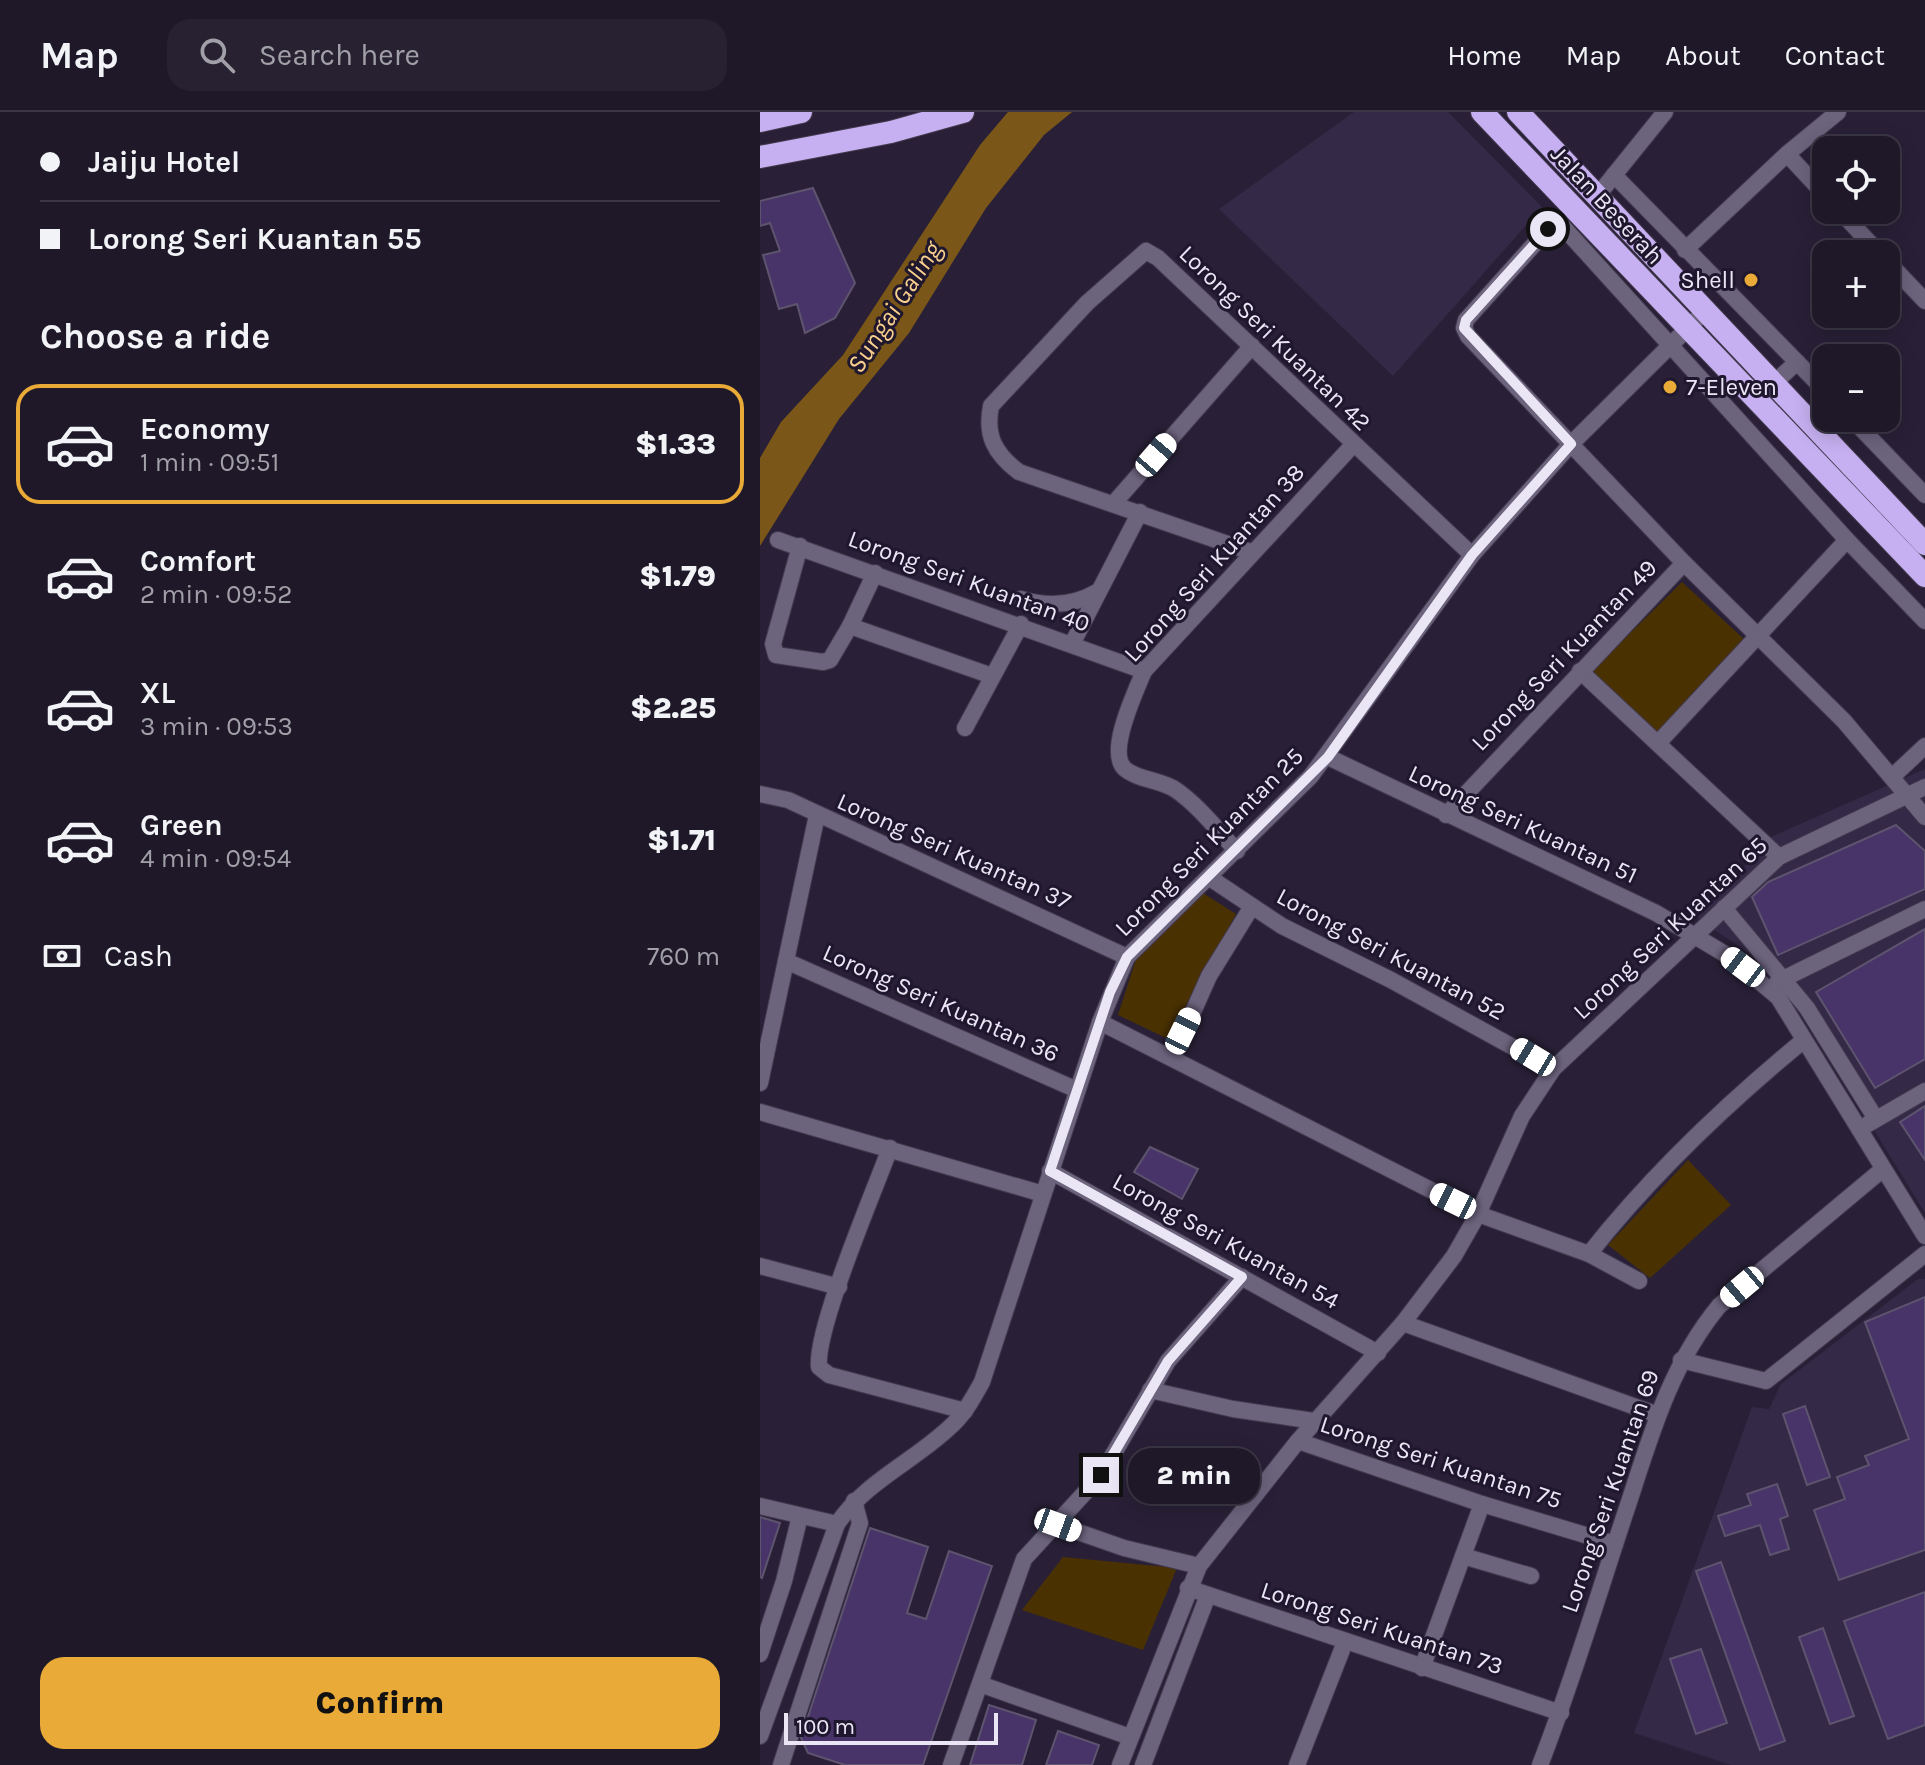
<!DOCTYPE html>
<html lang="en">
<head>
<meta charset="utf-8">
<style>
  body { margin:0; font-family:Karla,sans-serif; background:#272131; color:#f1f3f6; height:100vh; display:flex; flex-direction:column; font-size:30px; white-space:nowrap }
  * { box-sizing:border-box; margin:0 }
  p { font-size:26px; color:#a1a0a8 }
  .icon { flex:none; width:44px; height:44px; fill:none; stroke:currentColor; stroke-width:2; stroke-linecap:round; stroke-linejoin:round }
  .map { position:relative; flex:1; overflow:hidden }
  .side { display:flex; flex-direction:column; background:#1f1829; width:760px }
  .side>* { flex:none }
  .hud { display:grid; align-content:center; height:176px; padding:0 40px; background:#1f1829 }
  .tools { position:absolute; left:1052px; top:24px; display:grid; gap:16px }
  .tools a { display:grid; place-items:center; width:88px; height:88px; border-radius:16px; background:#1f1829; box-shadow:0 4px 20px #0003,0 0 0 2px #3c3746; font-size:40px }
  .scale { position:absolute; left:24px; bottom:20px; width:214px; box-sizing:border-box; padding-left:8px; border:4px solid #ebe6f6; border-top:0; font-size:22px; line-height:28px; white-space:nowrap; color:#ebe6f6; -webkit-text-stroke:6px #1f172d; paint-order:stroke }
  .end { position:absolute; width:36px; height:36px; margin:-18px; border:10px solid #ebe6f6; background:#111; box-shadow:0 0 0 4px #111 }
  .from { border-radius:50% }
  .bubble { position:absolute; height:56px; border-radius:24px; background:#1f1829; box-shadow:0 4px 20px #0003,0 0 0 2px #3c3746; font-size:26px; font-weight:800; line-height:56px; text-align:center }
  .car { position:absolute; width:24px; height:48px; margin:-24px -12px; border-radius:10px; box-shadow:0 0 6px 2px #0007; background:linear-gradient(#fff 24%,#345 0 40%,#fff 0 76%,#345 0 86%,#fff 0) }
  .hud b { display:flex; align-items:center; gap:28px; height:76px; font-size:30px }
  .hud b+b { border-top:2px solid #3c3746 }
  .hud i { width:20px; height:20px; background:#f1f3f6 }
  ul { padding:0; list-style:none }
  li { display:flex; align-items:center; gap:24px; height:120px; margin:0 16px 12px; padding:0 24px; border:4px solid transparent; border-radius:24px }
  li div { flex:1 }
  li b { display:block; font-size:30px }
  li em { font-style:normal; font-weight:800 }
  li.selected { border-color:#eaaa38 }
  li>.icon { width:72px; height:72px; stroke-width:1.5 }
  h2 { padding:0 40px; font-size:36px; line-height:96px }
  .pay { display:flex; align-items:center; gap:20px; height:88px; padding:0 40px; font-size:30px }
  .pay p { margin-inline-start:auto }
  .button { display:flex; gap:16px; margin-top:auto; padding:16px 40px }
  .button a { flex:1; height:92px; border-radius:24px; background:#eaaa38; color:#111; font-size:32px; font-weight:800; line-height:92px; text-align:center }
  header { display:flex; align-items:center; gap:48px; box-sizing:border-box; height:112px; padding:0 40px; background:#1f1829; border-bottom:2px solid #3c3746 }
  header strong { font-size:38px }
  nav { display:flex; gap:44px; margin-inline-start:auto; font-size:28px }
  .search { width:560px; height:72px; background:#272131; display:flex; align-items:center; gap:20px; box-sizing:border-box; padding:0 28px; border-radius:24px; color:#a1a0a8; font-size:30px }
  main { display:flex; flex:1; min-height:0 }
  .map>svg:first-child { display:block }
  .built { fill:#342946 }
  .green { fill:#4a3102 }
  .water { fill:#7a5718 }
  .building { fill:#493469; stroke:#5d546e; stroke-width:2 }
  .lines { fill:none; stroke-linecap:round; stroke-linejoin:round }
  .minor-casing { stroke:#423a4e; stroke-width:18 }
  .highway-casing { stroke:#423a4e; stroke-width:24 }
  .minor { stroke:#6c637d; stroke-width:16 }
  .highway { stroke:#c7b0f1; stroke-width:22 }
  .route { stroke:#ebe6f6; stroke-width:10 }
  .poi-dot { fill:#eaaa38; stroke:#1f172d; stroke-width:3 }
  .labels { text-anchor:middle; stroke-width:6; stroke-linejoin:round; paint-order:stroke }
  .street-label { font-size:24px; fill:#ebe6f6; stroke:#1f172d }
  .poi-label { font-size:24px; fill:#ebe6f6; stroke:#1f172d; text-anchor:end }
  .water-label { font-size:26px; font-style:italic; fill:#fad08e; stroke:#1f172d }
</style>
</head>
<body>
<header>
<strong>Map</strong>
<div class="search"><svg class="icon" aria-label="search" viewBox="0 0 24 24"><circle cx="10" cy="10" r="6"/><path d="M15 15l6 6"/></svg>Search here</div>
<nav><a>Home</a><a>Map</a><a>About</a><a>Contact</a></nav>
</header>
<main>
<section class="side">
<div class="hud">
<b><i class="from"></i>Jaiju Hotel</b>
<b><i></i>Lorong Seri Kuantan 55</b>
</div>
<h2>Choose a ride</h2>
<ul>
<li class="selected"><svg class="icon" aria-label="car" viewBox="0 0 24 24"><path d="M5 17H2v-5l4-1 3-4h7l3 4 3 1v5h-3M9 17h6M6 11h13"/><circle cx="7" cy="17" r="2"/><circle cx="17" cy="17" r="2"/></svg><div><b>Economy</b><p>1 min · 09:51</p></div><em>$1.33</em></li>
<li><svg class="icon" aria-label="car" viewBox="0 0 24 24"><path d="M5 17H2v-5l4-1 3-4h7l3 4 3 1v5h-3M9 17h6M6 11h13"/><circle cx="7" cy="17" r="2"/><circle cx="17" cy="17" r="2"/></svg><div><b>Comfort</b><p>2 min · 09:52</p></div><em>$1.79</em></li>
<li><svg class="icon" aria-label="car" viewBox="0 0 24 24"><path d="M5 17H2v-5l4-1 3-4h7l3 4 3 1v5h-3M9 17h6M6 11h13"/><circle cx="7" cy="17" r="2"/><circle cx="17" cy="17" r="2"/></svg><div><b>XL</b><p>3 min · 09:53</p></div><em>$2.25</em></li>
<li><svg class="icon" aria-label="car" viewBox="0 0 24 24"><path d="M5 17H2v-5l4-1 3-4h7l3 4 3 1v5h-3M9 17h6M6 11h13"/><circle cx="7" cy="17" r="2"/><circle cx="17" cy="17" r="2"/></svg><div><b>Green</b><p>4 min · 09:54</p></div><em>$1.71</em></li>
</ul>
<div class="pay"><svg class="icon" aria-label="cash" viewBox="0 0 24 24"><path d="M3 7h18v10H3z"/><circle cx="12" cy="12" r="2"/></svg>Cash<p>760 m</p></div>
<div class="button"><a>Confirm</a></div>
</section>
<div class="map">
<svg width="1165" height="1653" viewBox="0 0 1165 1653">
  <rect width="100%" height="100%" fill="#292037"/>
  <g class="built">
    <path d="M 594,0 L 688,0 L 782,95 L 633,264 L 459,97 Z"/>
    <path d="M 1165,657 L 1165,1101 L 1064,937 L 1006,853 L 937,806 L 1013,724 Z"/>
    <path d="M 1158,1167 L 1165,1167 L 1165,1653 L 971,1653 L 874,1621 L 992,1295 L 1009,1297 L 1021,1272 Z"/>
  </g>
  <g class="green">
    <path d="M 922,470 L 986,529 L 898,620 L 830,561 Z"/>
    <path d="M 443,781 L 476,802 L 408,927 L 358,903 L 378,841 Z"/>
    <path d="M 928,1048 L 971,1093 L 890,1166 L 848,1133 Z"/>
    <path d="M 303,1445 L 417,1456 L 383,1538 L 262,1498 Z"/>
  </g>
  <path class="water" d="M 248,0 L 312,0 L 284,23 L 226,96 L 149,221 L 79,307 L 0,434 L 0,346 L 21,310 L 83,243 L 220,33 Z"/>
  <g class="building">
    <path d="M 53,76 L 95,171 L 75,206 L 45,221 L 37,192 L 19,197 L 3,143 L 20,139 L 10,111 L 0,114 L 0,89 Z"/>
    <path d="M 1136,713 L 1165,739 L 1165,777 L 1018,843 L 992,785 L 1008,770 Z"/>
    <path d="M 1165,817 L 1165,947 L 1115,976 L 1056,880 Z"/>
    <path d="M 1165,994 L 1165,1048 L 1140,1010 Z"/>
    <path d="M 390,1035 L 438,1057 L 422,1087 L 374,1060 Z"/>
    <path d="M 1165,1185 L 1165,1438 L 1079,1468 L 1054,1398 L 1085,1387 L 1077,1365 L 1109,1353 L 1105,1344 L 1149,1327 L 1105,1210 Z"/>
    <path d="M 1045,1294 L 1070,1365 L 1047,1373 L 1023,1302 Z"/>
    <path d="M 1017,1372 L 1028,1404 L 1020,1407 L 1029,1437 L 1010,1443 L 1000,1413 L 965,1424 L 958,1404 L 991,1393 L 987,1382 Z"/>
    <path d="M 0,1405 L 20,1411 L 2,1466 L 0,1465 Z"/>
    <path d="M 110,1416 L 168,1435 L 147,1501 L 166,1507 L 189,1439 L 232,1454 L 163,1653 L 85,1653 L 48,1641 L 41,1626 Z"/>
    <path d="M 961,1450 L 1025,1629 L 1000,1638 L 936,1459 Z"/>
    <path d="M 1165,1480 L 1165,1613 L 1128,1627 L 1084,1509 Z"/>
    <path d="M 1063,1516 L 1094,1604 L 1070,1612 L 1039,1525 Z"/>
    <path d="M 941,1537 L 967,1611 L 936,1622 L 910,1547 Z"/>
    <path d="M 229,1593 L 276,1608 L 262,1653 L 210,1653 Z"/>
    <path d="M 298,1619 L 339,1633 L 332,1653 L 286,1653 Z"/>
  </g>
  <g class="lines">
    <g class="minor-casing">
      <g id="minor">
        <path d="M 1027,42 L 1066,84"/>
        <path d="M 854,63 L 1037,250"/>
        <path d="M 838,83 L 905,0"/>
        <path d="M 1079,98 L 1120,142"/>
        <path d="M 925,138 L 1027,42 L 1078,0"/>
        <path d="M 1126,148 L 1165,189"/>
        <path d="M 1014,271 L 1037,250 L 1066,280"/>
        <path d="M 1091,306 L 1165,383"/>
        <path d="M 354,391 L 492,234"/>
        <path d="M 18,428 L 384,559"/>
        <path d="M 40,434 L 13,532 L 16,543 L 63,550 L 70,548 L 90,514"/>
        <path d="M 491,440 L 259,360 C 235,342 225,324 231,294 L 327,191 L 386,139 L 398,146 L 712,443"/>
        <path d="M 115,461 L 90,514 L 232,564"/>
        <path d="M 261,487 C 287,495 313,494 337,480"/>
        <path d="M 1165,509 L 1087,428 L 803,115 L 795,112 L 788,117 L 706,208 L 704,216 L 708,224 L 924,451 L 1084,609 L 1165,705"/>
        <path d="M 312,532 L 380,400"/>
        <path d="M 820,559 L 1019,745"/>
        <path d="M 205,616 L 261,512"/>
        <path d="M 899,630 L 1087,428"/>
        <path d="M 568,645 L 896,801 L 970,845 L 1018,885 L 1165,1124"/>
        <path d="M 1132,665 L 1165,634"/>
        <path d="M 0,682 L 28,688 L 367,845"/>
        <path d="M 686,703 L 924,451"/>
        <path d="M 477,739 C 458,719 439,694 416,678 C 402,668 378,668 365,657 C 346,640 376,579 384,559 L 592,334"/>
        <path d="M 450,766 L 522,814 L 631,868 L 793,957"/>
        <path d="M 964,796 L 1047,896 L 1116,1007"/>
        <path d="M 26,849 L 317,978"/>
        <path d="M 1017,870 L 1165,797"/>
        <path d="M 340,910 L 718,1102 L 829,1142 L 879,1169"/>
        <path d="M 413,945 L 449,864 L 491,796"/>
        <path d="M 0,971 L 57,703"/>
        <path d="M 0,1000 L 283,1082"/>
        <path d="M 1108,1012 L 1165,979"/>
        <path d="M 130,1036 C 114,1080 55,1217 59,1255 L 69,1263 L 205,1299"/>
        <path d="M 290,1059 L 618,1241"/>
        <path d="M 829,1142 C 893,1061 965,993 1044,928"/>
        <path d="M 0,1154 L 79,1175"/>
        <path d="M 643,1211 L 898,1303"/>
        <path d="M 921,1248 L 1006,1269 L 1165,1142"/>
        <path d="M 390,1278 L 473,1297 L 554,1309"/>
        <path d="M 538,1329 L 722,1392 L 855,1432"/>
        <path d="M 0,1394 L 77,1412"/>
        <path d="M 298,1413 L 364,1436 L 439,1454"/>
        <path d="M 703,1444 L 771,1464"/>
        <path d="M 428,1476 L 801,1601"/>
        <path d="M 0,1542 L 24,1469 L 40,1404"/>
        <path d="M 662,1556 L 722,1392"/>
        <path d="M 220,1572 L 370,1625"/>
        <path d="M 0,1624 L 77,1412 C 106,1369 153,1350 190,1315 C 204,1303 213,1286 222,1270 L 340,910 L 367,845 L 551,664 L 712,443 L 811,332 L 946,198"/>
        <path d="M 21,1653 L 100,1411 L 94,1389"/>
        <path d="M 191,1653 L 264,1447 L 341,1363 L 408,1249 L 482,1165"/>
        <path d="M 360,1653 L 439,1454 L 538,1329 L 643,1211 L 694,1144 L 718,1102 L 762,1004 L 793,957 L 1019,745 L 1165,675"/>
        <path d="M 383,1653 L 448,1483"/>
        <path d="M 537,1653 L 585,1530"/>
        <path d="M 780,1653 C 814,1566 840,1476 870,1387 C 892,1319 912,1251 959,1194 L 1123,1057"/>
      </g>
    </g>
    <g class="highway-casing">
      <g id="highway">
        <path d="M 722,0 L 1165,464"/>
        <path d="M 758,0 L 1165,432"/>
        <path d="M 0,9 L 41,0"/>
        <path d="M 0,45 L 131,20 L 203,0"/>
      </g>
    </g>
    <use href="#minor" class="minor"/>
    <use href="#highway" class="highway"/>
  </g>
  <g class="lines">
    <path class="route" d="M 341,1363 L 408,1249 L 482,1165 L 290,1059 L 350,880 L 367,845 L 568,645 L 712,443 L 811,332 L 704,216 L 706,208 L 788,117"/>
  </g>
  <g class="poi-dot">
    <circle cx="991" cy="168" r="8"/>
    <circle cx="910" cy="275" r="8"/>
  </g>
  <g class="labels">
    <g class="street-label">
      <text transform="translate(847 93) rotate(47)" y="8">Jalan Beserah</text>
      <text transform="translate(515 226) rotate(44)" y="8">Lorong Seri Kuantan 42</text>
      <text transform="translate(454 451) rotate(-48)" y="8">Lorong Seri Kuantan 38</text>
      <text transform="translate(209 469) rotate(20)" y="8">Lorong Seri Kuantan 40</text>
      <text transform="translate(804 543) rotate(-46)" y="8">Lorong Seri Kuantan 49</text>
      <text transform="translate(763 712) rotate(25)" y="8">Lorong Seri Kuantan 51</text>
      <text transform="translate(449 730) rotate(-45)" y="8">Lorong Seri Kuantan 25</text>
      <text transform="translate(194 739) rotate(24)" y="8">Lorong Seri Kuantan 37</text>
      <text transform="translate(910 816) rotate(-43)" y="8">Lorong Seri Kuantan 65</text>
      <text transform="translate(631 842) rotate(28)" y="8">Lorong Seri Kuantan 52</text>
      <text transform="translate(181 891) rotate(24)" y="8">Lorong Seri Kuantan 36</text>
      <text transform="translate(466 1129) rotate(29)" y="8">Lorong Seri Kuantan 54</text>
      <text transform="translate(681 1350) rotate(18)" y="8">Lorong Seri Kuantan 75</text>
      <text transform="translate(850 1379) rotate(-71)" y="8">Lorong Seri Kuantan 69</text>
      <text transform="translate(622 1516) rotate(18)" y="8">Lorong Seri Kuantan 73</text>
    </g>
    <g class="poi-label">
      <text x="975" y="176">Shell</text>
      <text x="926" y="283" text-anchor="start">7-Eleven</text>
    </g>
    <g class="water-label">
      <text transform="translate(134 195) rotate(-57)" y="9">Sungai Galing</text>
    </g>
  </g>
</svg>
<div class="tools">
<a><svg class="icon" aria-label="locate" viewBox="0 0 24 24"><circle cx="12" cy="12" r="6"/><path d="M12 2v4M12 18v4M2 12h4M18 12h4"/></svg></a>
<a>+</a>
<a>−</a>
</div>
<div class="scale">100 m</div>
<i class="end from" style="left:788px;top:117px"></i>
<i class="end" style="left:341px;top:1363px"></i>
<div class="bubble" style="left:368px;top:1336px;width:132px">2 min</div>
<i class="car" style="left:396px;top:343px;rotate:41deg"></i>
<i class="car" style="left:983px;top:855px;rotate:307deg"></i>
<i class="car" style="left:423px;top:919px;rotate:26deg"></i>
<i class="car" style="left:773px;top:945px;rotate:301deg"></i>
<i class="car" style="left:693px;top:1089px;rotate:296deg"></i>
<i class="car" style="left:982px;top:1175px;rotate:230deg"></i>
<i class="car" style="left:298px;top:1413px;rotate:110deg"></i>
</div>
</main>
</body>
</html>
